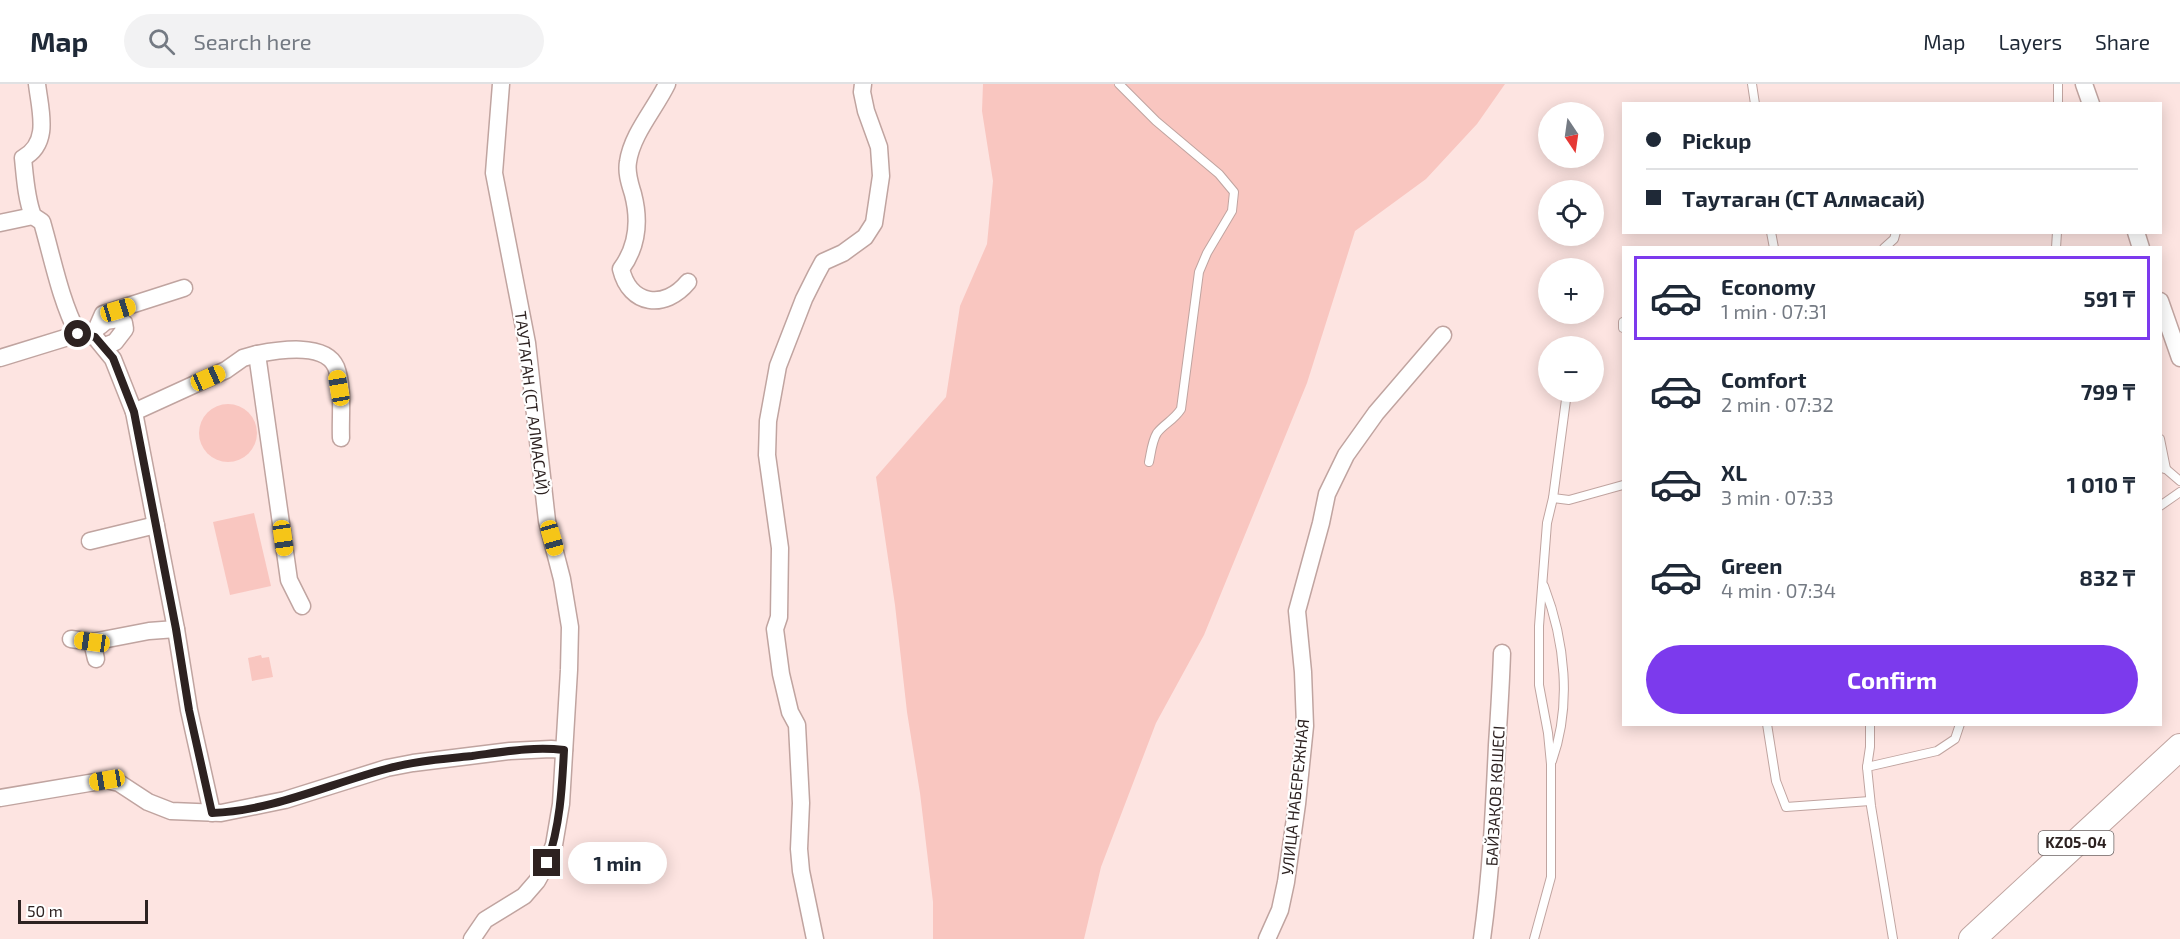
<!DOCTYPE html>
<html lang="en">
<head>
<meta charset="utf-8">
<style>
  body { margin:0; font-family:"Exo 2",sans-serif; background:#f2f2f3; color:#1f2937; height:100vh; display:flex; flex-direction:column; font-size:22px; white-space:nowrap }
  * { box-sizing:border-box; margin:0 }
  p { font-size:20px; color:#747a83 }
  .icon { flex:none; width:33px; height:33px; fill:none; stroke:currentColor; stroke-width:2; stroke-linecap:round; stroke-linejoin:round }
  .map { position:relative; flex:1; overflow:hidden }
  .panel { position:absolute; left:1622px; top:162px; width:540px; height:480px; display:flex; flex-direction:column; background:#fff; border-radius:0px; box-shadow:0 3px 15px #0003 }
  .panel>* { flex:none }
  .banner { position:absolute; left:1622px; top:18px; width:540px; height:132px; border-radius:0px; box-shadow:0 3px 15px #0003; display:grid; align-content:center; height:132px; padding:0 24px; background:#fff }
  .needle { width:39px; rotate:167deg }
  .tools { position:absolute; left:1538px; top:18px; display:grid; gap:12px }
  .tools a { display:grid; place-items:center; width:66px; height:66px; border-radius:50%; background:#fff; box-shadow:0 3px 15px #0003; font-size:30px }
  .scale { position:absolute; left:18px; bottom:15px; width:130px; box-sizing:border-box; padding-left:6px; border:3px solid #2d2221; border-top:0; font-size:16px; line-height:21px; white-space:nowrap; color:#2d2221; -webkit-text-stroke:4px #fff; paint-order:stroke }
  .end { position:absolute; width:27px; height:27px; margin:-14px; border:8px solid #2d2221; background:#fff; box-shadow:0 0 0 3px #fff }
  .from { border-radius:50% }
  .bubble { position:absolute; height:42px; border-radius:21px; background:#fff; box-shadow:0 3px 15px #0003; font-size:20px; font-weight:700; line-height:42px; text-align:center }
  .car { position:absolute; width:18px; height:36px; margin:-18px -9px; border-radius:8px; box-shadow:0 0 4px 2px #0007; background:linear-gradient(#f5c518 24%,#345 0 40%,#f5c518 0 76%,#345 0 86%,#f5c518 0) }
  .banner b { display:flex; align-items:center; gap:21px; height:57px; font-size:22px }
  .banner b+b { border-top:2px solid #e0e1e3 }
  .banner i { width:15px; height:15px; background:#1f2937 }
  ul { padding:10px 0 0; list-style:none }
  li { display:flex; align-items:center; gap:18px; height:84px; margin:0 12px 9px; padding:0 12px; border:3px solid transparent; border-radius:0px }
  li div { flex:1 }
  li b { display:block; font-size:22px }
  li em { font-style:normal; font-weight:700 }
  li.active { border-color:#7c3aed }
  li>.icon { width:54px; height:54px; stroke-width:1.5 }
  .cta { display:flex; gap:12px; margin-top:auto; padding:12px 24px }
  .cta a { flex:1; height:69px; border-radius:36px; background:#7c3aed; color:#fff; font-size:24px; font-weight:700; line-height:69px; text-align:center }
  header { display:flex; align-items:center; gap:36px; box-sizing:border-box; height:84px; padding:0 30px; background:#fff; border-bottom:2px solid #e0e1e3 }
  header strong { font-size:28px }
  nav { display:flex; gap:33px; margin-inline-start:auto; font-size:21px }
  .search { width:420px; height:54px; background:#f2f2f3; display:flex; align-items:center; gap:15px; box-sizing:border-box; padding:0 21px; border-radius:33px; color:#747a83; font-size:22px }
  .map>svg:first-child { display:block }
  .green { fill:#f9c6c0 }
  .lines { fill:none; stroke-linecap:round; stroke-linejoin:round }
  .service-casing { stroke:#c0a4a0; stroke-width:10 }
  .minor-casing { stroke:#c0a4a0; stroke-width:19 }
  .primary-casing { stroke:#c0a4a0; stroke-width:28 }
  .service { stroke:#fff; stroke-width:8 }
  .minor { stroke:#fff; stroke-width:16 }
  .primary { stroke:#fff; stroke-width:26 }
  .route { stroke:#2d2221; stroke-width:8 }
  .labels { text-anchor:middle; stroke-width:4.5; stroke-linejoin:round; paint-order:stroke }
  .shield { fill:#fff; stroke:#6c6464; stroke-width:1.5 }
  .shield-label { font-size:15px; font-weight:bold; fill:#2d2221 }
  .street-label { font-size:16px; fill:#2d2221; stroke:#fff }
</style>
</head>
<body>
<header>
<strong>Map</strong>
<div class="search"><svg class="icon" aria-label="search" viewBox="0 0 24 24"><circle cx="10" cy="10" r="6"/><path d="M15 15l6 6"/></svg>Search here</div>
<nav><a>Map</a><a>Layers</a><a>Share</a></nav>
</header>
<div class="map">
<svg width="2180" height="855" viewBox="0 0 2180 855">
  <rect width="100%" height="100%" fill="#fde4e1"/>
  <g class="green">
    <path d="M 983,0 L 1505,0 L 1477,40 L 1426,95 L 1355,147 L 1307,299 L 1204,551 L 1156,639 L 1101,783 L 1084,855 L 933,855 L 933,818 L 920,709 L 907,628 L 895,521 L 876,393 L 946,313 L 960,222 L 987,160 L 993,97 L 982,27 Z"/>
    <circle cx="228" cy="349" r="29"/>
    <path d="M 254,429 L 271,502 L 230,511 L 213,438 Z"/>
    <path d="M 261,571 L 262,574 L 269,573 L 273,593 L 252,597 L 248,574 Z"/>
  </g>
  <g class="lines">
    <g class="service-casing">
      <g id="service">
        <path d="M 1119,0 L 1156,37 L 1219,90 L 1234,108 L 1232,127 L 1207,169 L 1199,188 L 1181,325 C 1174,336 1164,340 1157,349 C 1152,357 1151,369 1149,378"/>
        <path d="M 1752,0 L 1755,20"/>
        <path d="M 2058,0 L 2058,20"/>
        <path d="M 1771,148 L 1774,164"/>
        <path d="M 1884,164 L 1894,155 L 1896,148"/>
        <path d="M 2056,164 L 2057,148"/>
        <path d="M 1623,238 L 1623,244"/>
        <path d="M 1567,308 L 1553,414 L 1569,416 L 1623,401"/>
        <path d="M 2160,355 L 2166,385"/>
        <path d="M 2161,384 L 2166,385 L 2180,397"/>
        <path d="M 2160,422 L 2180,408"/>
        <path d="M 1544,502 C 1565,557 1572,621 1552,677"/>
        <path d="M 1767,640 L 1776,697 L 1786,723 L 1870,717"/>
        <path d="M 1867,683 L 1870,663 L 1870,640"/>
        <path d="M 1534,855 L 1551,793 L 1551,680 L 1548,649 L 1539,601 L 1539,542 L 1547,439 L 1553,414"/>
        <path d="M 1893,855 L 1871,722 L 1867,683 L 1937,667 L 1955,655 L 1960,640"/>
      </g>
    </g>
    <g class="minor-casing">
      <g id="minor">
        <path d="M 37,0 C 40,26 51,59 23,74 C 25,93 26,114 33,132 L 42,138 C 53,176 60,215 78,250 L 95,253 L 113,275 L 134,328 L 226,286 L 243,274 L 257,270 L 289,496 L 302,522"/>
        <path d="M 667,0 C 655,25 632,50 628,78 C 626,89 630,100 633,110 C 640,137 638,162 621,185 C 630,222 665,226 688,198"/>
        <path d="M 2084,0 L 2091,20"/>
        <path d="M 0,139 L 33,132"/>
        <path d="M 2136,148 L 2141,164"/>
        <path d="M 2160,217 L 2180,274"/>
        <path d="M 100,242 L 106,237 L 118,235 L 124,239 L 125,245 L 115,258 L 105,262"/>
        <path d="M 96,246 L 103,230 L 184,204"/>
        <path d="M 257,270 C 278,266 325,258 336,283 C 344,304 340,332 341,354"/>
        <path d="M 0,274 L 78,250"/>
        <path d="M 134,328 L 176,545 L 189,626 L 212,729"/>
        <path d="M 90,457 L 156,441"/>
        <path d="M 71,555 L 92,558"/>
        <path d="M 96,575 L 92,558 L 149,547 L 176,545"/>
        <path d="M 0,714 L 107,696 L 119,699 L 148,718 L 171,727 L 221,729 L 285,716 L 387,684 L 413,679 L 510,667 L 551,665 L 564,666"/>
        <path d="M 472,855 L 485,836 L 524,812 L 537,797 L 547,779 L 554,761 L 561,720 L 569,586 L 570,543 L 562,495 L 547,437 L 527,259 L 494,89 L 501,0"/>
        <path d="M 815,855 L 801,787 L 799,765 L 801,719 L 797,641 L 790,628 L 781,590 L 775,545 L 779,533 L 780,464 L 767,371 L 768,337 L 778,282 L 804,215 L 816,191 L 823,178 L 843,169 L 865,153 L 874,139 L 881,92 L 879,63 L 866,27 L 862,8 L 863,0"/>
        <path d="M 1267,855 L 1280,826 L 1286,798 L 1297,720 L 1305,642 L 1303,588 L 1297,527 L 1321,439 L 1327,410 L 1346,371 L 1376,329 L 1443,251"/>
        <path d="M 1482,855 C 1491,791 1494,726 1497,661 C 1499,631 1501,600 1502,569"/>
      </g>
    </g>
    <g class="primary-casing">
      <path id="primary" d="M 1972,855 L 2180,663"/>
    </g>
    <use href="#service" class="service"/>
    <use href="#minor" class="minor"/>
    <use href="#primary" class="primary"/>
  </g>
  <g class="lines">
    <path class="route" d="M 78,250 L 95,253 L 113,274 L 134,328 L 176,545 L 189,626 L 212,729 C 272,727 329,700 386,685 C 414,677 443,675 472,672 C 502,668 534,662 564,666 C 562,705 560,743 547,779"/>
  </g>
  <g class="labels">
    <rect class="shield" x="2038.5" y="747" width="75" height="24" rx="4.5"/>
    <g class="shield-label">
      <text x="2076" y="764">KZ05-04</text>
    </g>
    <g class="street-label">
      <text transform="translate(532 319) rotate(83)" y="6">ТАУТАГАН (СТ АЛМАСАЙ)</text>
      <text transform="translate(1495 712) rotate(-87)" y="6">БАЙЗАҚОВ КӨШЕСІ</text>
      <text transform="translate(1295 713) rotate(-84)" y="6">УЛИЦА НАБЕРЕЖНАЯ</text>
    </g>
  </g>
</svg>
<div class="tools">
<a><svg class="needle" viewBox="-14 -14 28 28"><path d="M0-13l5 13h-10z" fill="#e53935"/><path d="M0 13l5-13h-10z" fill="#747a83"/></svg></a>
<a><svg class="icon" aria-label="locate" viewBox="0 0 24 24"><circle cx="12" cy="12" r="6"/><path d="M12 2v4M12 18v4M2 12h4M18 12h4"/></svg></a>
<a>+</a>
<a>−</a>
</div>
<div class="scale">50 m</div>
<i class="end from" style="left:78px;top:250px"></i>
<i class="end" style="left:547px;top:779px"></i>
<div class="bubble" style="left:568px;top:758px;width:99px">1 min</div>
<i class="car" style="left:118px;top:226px;rotate:73deg"></i>
<i class="car" style="left:208px;top:294px;rotate:66deg"></i>
<i class="car" style="left:339px;top:304px;rotate:350deg"></i>
<i class="car" style="left:283px;top:454px;rotate:172deg"></i>
<i class="car" style="left:552px;top:454px;rotate:164deg"></i>
<i class="car" style="left:92px;top:558px;rotate:278deg"></i>
<i class="car" style="left:107px;top:696px;rotate:260deg"></i>
<div class="banner">
<b><i class="from"></i>Pickup</b>
<b><i></i>Таутаган (СТ Алмасай)</b>
</div>
<section class="panel">
<ul>
<li class="active"><svg class="icon" aria-label="car" viewBox="0 0 24 24"><path d="M5 17H2v-5l4-1 3-4h7l3 4 3 1v5h-3M9 17h6M6 11h13"/><circle cx="7" cy="17" r="2"/><circle cx="17" cy="17" r="2"/></svg><div><b>Economy</b><p>1 min · 07:31</p></div><em>591 ₸</em></li>
<li><svg class="icon" aria-label="car" viewBox="0 0 24 24"><path d="M5 17H2v-5l4-1 3-4h7l3 4 3 1v5h-3M9 17h6M6 11h13"/><circle cx="7" cy="17" r="2"/><circle cx="17" cy="17" r="2"/></svg><div><b>Comfort</b><p>2 min · 07:32</p></div><em>799 ₸</em></li>
<li><svg class="icon" aria-label="car" viewBox="0 0 24 24"><path d="M5 17H2v-5l4-1 3-4h7l3 4 3 1v5h-3M9 17h6M6 11h13"/><circle cx="7" cy="17" r="2"/><circle cx="17" cy="17" r="2"/></svg><div><b>XL</b><p>3 min · 07:33</p></div><em>1 010 ₸</em></li>
<li><svg class="icon" aria-label="car" viewBox="0 0 24 24"><path d="M5 17H2v-5l4-1 3-4h7l3 4 3 1v5h-3M9 17h6M6 11h13"/><circle cx="7" cy="17" r="2"/><circle cx="17" cy="17" r="2"/></svg><div><b>Green</b><p>4 min · 07:34</p></div><em>832 ₸</em></li>
</ul>
<div class="cta"><a>Confirm</a></div>
</section>
</div>
</body>
</html>
